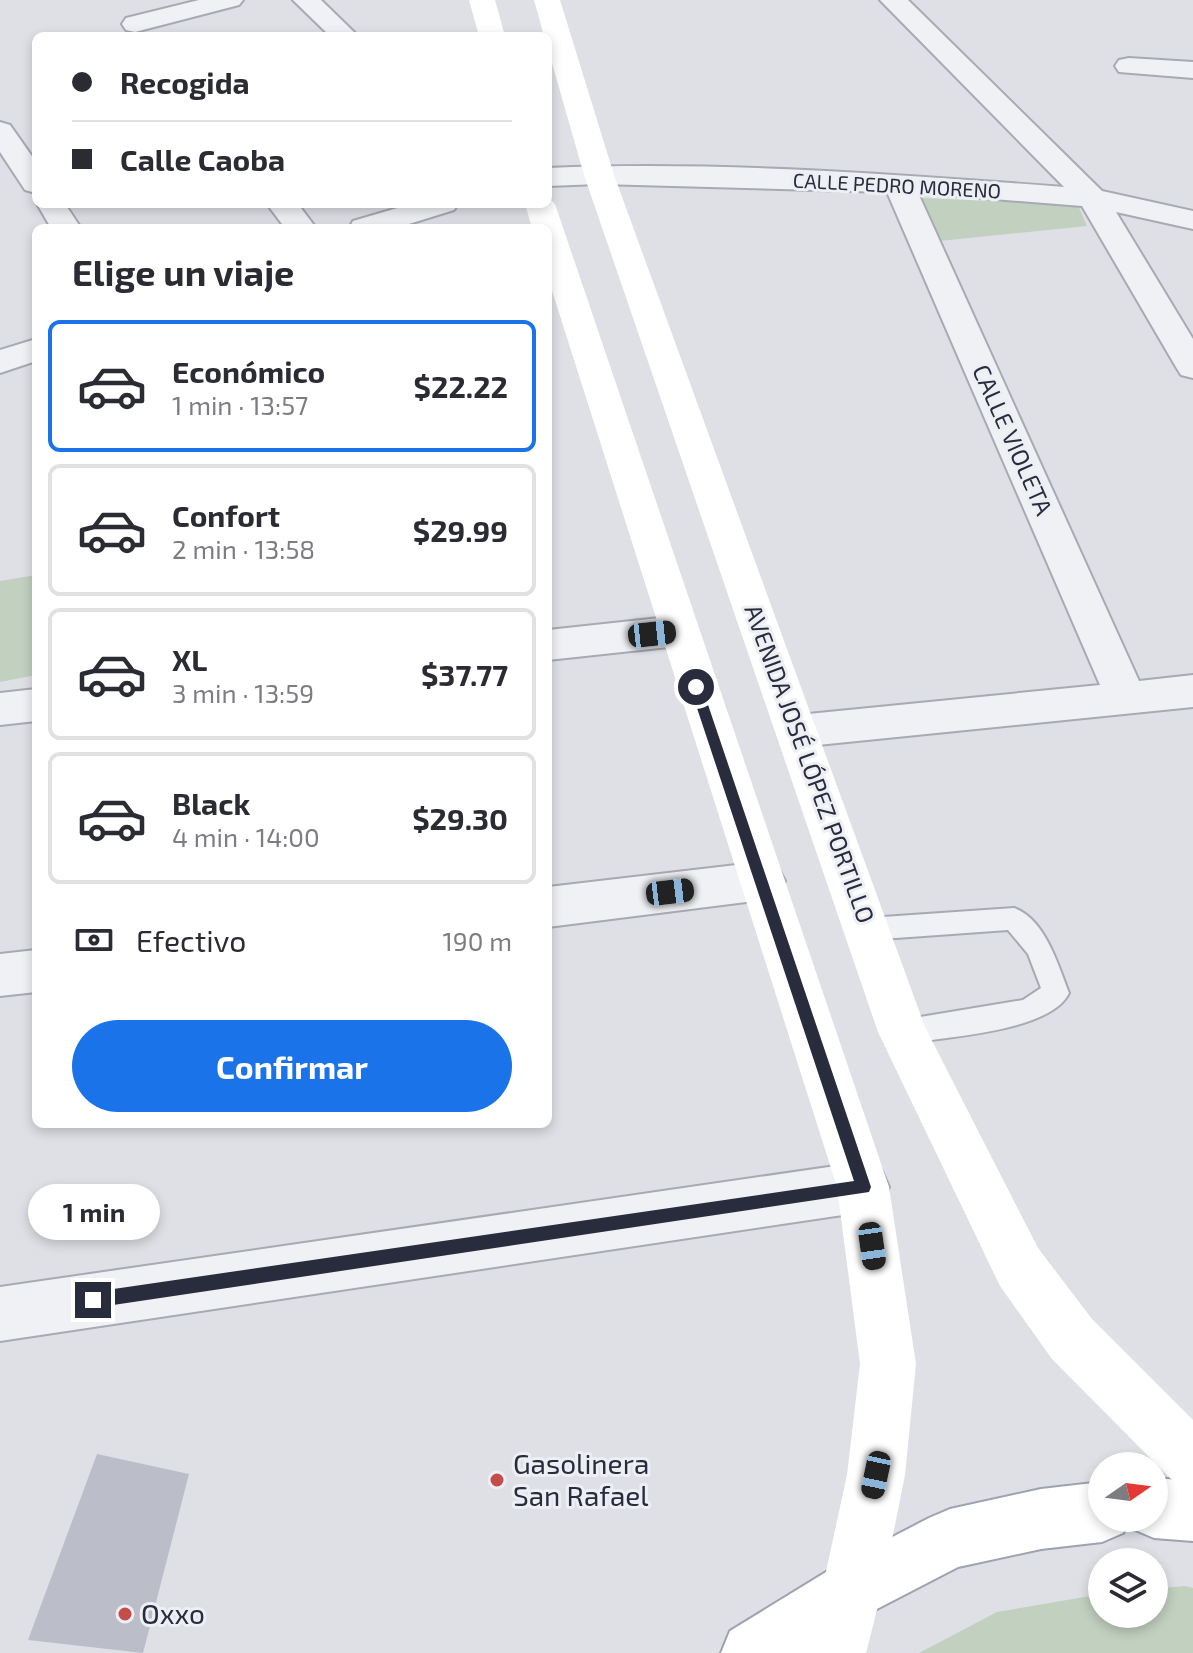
<!DOCTYPE html>
<html lang="es">
<head>
<meta charset="utf-8">
<style>
  body { margin:0; font-family:"Exo 2",sans-serif; background:#f7f7f7; color:#2b2b33; height:100vh; display:flex; flex-direction:column; font-size:30px; white-space:nowrap }
  * { box-sizing:border-box; margin:0 }
  p { font-size:26px; color:#7c7c81 }
  .icon { flex:none; width:44px; height:44px; fill:none; stroke:currentColor; stroke-width:2; stroke-linecap:round; stroke-linejoin:round }
  .map { position:relative; flex:1; overflow:hidden }
  .panel { position:absolute; left:32px; top:224px; width:520px; height:904px; display:flex; flex-direction:column; background:#fff; border-radius:12px; box-shadow:0 4px 12px #0003 }
  .panel>* { flex:none }
  .hud { position:absolute; left:32px; top:32px; width:520px; height:176px; border-radius:12px; box-shadow:0 4px 12px #0003; display:grid; align-content:center; height:176px; padding:0 40px; background:#fff }
  .needle { width:52px; rotate:76deg }
  .buttons { position:absolute; left:1088px; top:1452px; display:grid; gap:16px }
  .buttons a { display:grid; place-items:center; width:80px; height:80px; border-radius:50%; background:#fff; box-shadow:0 4px 12px #0003; font-size:40px }
  .end { position:absolute; width:36px; height:36px; margin:-18px; border:10px solid #282c3c; background:#fff; box-shadow:0 0 0 4px #fff }
  .from { border-radius:50% }
  .bubble { position:absolute; height:56px; border-radius:28px; background:#fff; box-shadow:0 4px 12px #0003; font-size:26px; font-weight:700; line-height:56px; text-align:center }
  .car { position:absolute; width:24px; height:48px; margin:-24px -12px; border-radius:10px; box-shadow:0 0 6px 2px #0007; background:linear-gradient(#222 24%,#8ab4d8 0 40%,#222 0 76%,#8ab4d8 0 86%,#222 0) }
  .hud b { display:flex; align-items:center; gap:28px; height:76px; font-size:30px }
  .hud b+b { border-top:2px solid #e1e1e2 }
  .hud i { width:20px; height:20px; background:#2b2b33 }
  ul { padding:0; list-style:none }
  li { display:flex; align-items:center; gap:24px; height:132px; margin:0 16px 12px; padding:0 24px; border:4px solid #e1e1e2; border-radius:12px }
  li div { flex:1 }
  li b { display:block; font-size:30px }
  li em { font-style:normal; font-weight:700 }
  li.current { border-color:#1a73e8 }
  li>.icon { width:72px; height:72px; stroke-width:1.5 }
  h2 { padding:0 40px; font-size:36px; line-height:96px }
  .pay { display:flex; align-items:center; gap:20px; height:88px; padding:0 40px; font-size:30px }
  .pay p { margin-inline-start:auto }
  .button { display:flex; gap:16px; margin-top:auto; padding:16px 40px }
  .button a { flex:1; height:92px; border-radius:48px; background:#1a73e8; color:#fff; font-size:32px; font-weight:700; line-height:92px; text-align:center }
  .map>svg:first-child { display:block }
  .green { fill:#c1d0bf }
  .building { fill:#bbbec9 }
  .lines { fill:none; stroke-linecap:round; stroke-linejoin:round }
  .lane-casing { stroke:#a7aab3; stroke-width:4 }
  .street-casing { stroke:#a7aab3; stroke-width:4 }
  .primary-casing { stroke:#9ea2b1; stroke-width:4 }
  .lane { fill:#f0f1f5; fill-rule:evenodd }
  .street { fill:#f0f1f5; fill-rule:evenodd }
  .secondary { fill:#fff; fill-rule:evenodd }
  .primary { fill:#fff; fill-rule:evenodd }
  .route { fill:#282c3c }
  .poi-dot { fill:#c44d4a; stroke:#edeff4; stroke-width:3 }
  .labels { text-anchor:middle; stroke-width:6; stroke-linejoin:round; paint-order:stroke }
  .far-street-label { font-size:20px; fill:#282c3c; stroke:#edeff4 }
  .street-label { font-size:24px; fill:#282c3c; stroke:#edeff4 }
  .near-poi-label { font-size:28px; fill:#282c3c; stroke:#edeff4; text-anchor:start }
</style>
</head>
<body>
<div class="map">
<svg width="1193" height="1653" viewBox="0 0 1193 1653">
  <rect width="100%" height="100%" fill="#dee0e6"/>
  <g class="green">
    <path d="M 922,198 L 1078,205 L 1087,226 L 939,241 Z"/>
    <path d="M 36,575 L 36,675 L 0,682 L 0,581 Z"/>
    <path d="M 1185,1586 L 1193,1588 L 1193,1653 L 919,1653 L 997,1612 L 1102,1594 L 1102,1614 L 1154,1614 L 1154,1589 Z"/>
  </g>
  <path class="building" d="M 97,1454 L 189,1474 L 143,1653 L 28,1640 Z"/>
  <g class="lines">
    <g class="lane-casing">
      <path id="lane" d="M 1014,908 C 1045,919 1058,965 1069,993 C 1051,1032 942,1037 902,1044 L 893,1040 L 889,1032 L 893,1024 L 902,1020 L 1023,1000 L 1041,988 L 1028,954 L 1008,930 L 868,940 L 859,937 L 855,929 L 859,921 L 868,918 Z"/>
    </g>
    <g class="street-casing">
      <g id="street">
        <path d="M 199,0 L 243,0 L 239,5 L 135,32 L 126,30 L 122,24 L 126,18 Z"/>
        <path d="M 293,0 L 321,0 L 358,36 L 330,36 Z"/>
        <path d="M 880,0 L 908,0 L 1102,191 L 1193,211 L 1193,229 L 1116,212 L 1193,339 L 1193,378 L 1181,375 L 1176,367 L 1082,206 L 918,193 L 1139,681 L 1193,675 L 1193,707 L 798,747 L 783,743 L 777,731 L 783,719 L 798,715 L 1100,685 L 887,192 L 599,184 L 548,186 L 548,168 C 719,161 893,174 1064,187 Z"/>
        <path d="M 1129,58 L 1193,62 L 1193,78 L 1119,72 L 1115,66 L 1119,60 Z"/>
        <path d="M 0,122 L 10,125 L 36,162 L 36,193 L 25,190 L 0,152 Z"/>
        <path d="M 36,202 L 65,204 L 81,228 L 51,228 Z"/>
        <path d="M 267,204 L 298,204 L 316,228 L 285,228 Z"/>
        <path d="M 411,204 L 458,204 L 454,210 L 396,228 L 349,228 L 353,221 Z"/>
        <path d="M 36,339 L 36,361 L 0,373 L 0,350 Z"/>
        <path d="M 678,616 L 692,621 L 698,631 L 692,641 L 678,646 L 548,660 L 548,630 Z"/>
        <path d="M 36,689 L 36,721 L 0,725 L 0,693 Z"/>
        <path d="M 762,862 L 778,868 L 785,881 L 778,894 L 762,900 L 548,927 L 548,887 Z"/>
        <path d="M 36,950 L 36,992 L 0,996 L 0,954 Z"/>
        <path d="M 863,1162 L 881,1169 L 889,1187 L 881,1205 L 863,1212 L 0,1341 L 0,1287 Z"/>
      </g>
    </g>
    <g class="primary-casing">
      <path id="primary" d="M 1154,1478 L 1193,1481 L 1193,1541 L 1154,1538 L 1133,1529 L 1129,1519 L 1123,1533 L 1102,1542 L 1041,1549 L 958,1567 L 873,1611 L 808,1653 L 721,1653 L 730,1631 L 831,1569 L 929,1518 L 950,1509 L 1041,1489 L 1102,1482 L 1102,1518 L 1154,1518 Z"/>
    </g>
    <use href="#lane" class="lane"/>
    <use href="#street" class="street"/>
    <g class="secondary">
      <path d="M 469,0 L 495,0 L 505,36 L 479,36 Z"/>
      <path d="M 534,0 L 560,0 L 614,175 L 925,1027 L 1038,1248 L 1092,1319 L 1193,1420 L 1193,1490 L 1173,1481 L 1052,1359 L 1000,1286 L 878,1032 L 584,175 L 548,49 L 548,36 L 544,36 Z"/>
      <path d="M 548,197 L 555,204 L 889,1187 L 916,1364 L 905,1475 L 882,1590 L 866,1653 L 804,1653 L 822,1590 L 847,1475 L 860,1364 L 837,1187 L 548,278 L 548,228 L 532,228 L 525,204 L 548,204 Z"/>
    </g>
    <use href="#primary" class="primary"/>
  </g>
  <path class="route" d="M 696,682 L 702,687 L 871,1187 L 869,1192 L 93,1308 L 87,1306 L 87,1294 L 93,1292 L 854,1181 L 690,687 Z"/>
  <g class="poi-dot">
    <circle cx="497" cy="1480" r="8"/>
    <circle cx="125" cy="1614" r="8"/>
  </g>
  <g class="labels">
    <g class="far-street-label">
      <text transform="translate(897 186) rotate(3)" y="7">CALLE PEDRO MORENO</text>
    </g>
    <g class="street-label">
      <text transform="translate(1012 440) rotate(66)" y="8">CALLE VIOLETA</text>
      <text transform="translate(809 764) rotate(70)" y="8">AVENIDA JOSÉ LÓPEZ PORTILLO</text>
    </g>
    <g class="near-poi-label">
      <text x="513" y="1474">Gasolinera<tspan x="513" dy="32">San Rafael</tspan></text>
      <text x="141" y="1624">Oxxo</text>
    </g>
  </g>
</svg>
<div class="buttons">
<a><svg class="needle" viewBox="-14 -14 28 28"><path d="M0-13l5 13h-10z" fill="#e53935"/><path d="M0 13l5-13h-10z" fill="#7c7c81"/></svg></a>
<a><svg class="icon" aria-label="layers" viewBox="0 0 24 24"><path d="M12 4l9 5-9 5-9-5zM3 14l9 5 9-5"/></svg></a>
</div>
<i class="end from" style="left:696px;top:687px"></i>
<i class="end" style="left:93px;top:1300px"></i>
<div class="bubble" style="left:28px;top:1184px;width:132px">1 min</div>
<i class="car" style="left:652px;top:634px;rotate:84deg"></i>
<i class="car" style="left:670px;top:892px;rotate:83deg"></i>
<i class="car" style="left:872px;top:1246px;rotate:172deg"></i>
<i class="car" style="left:876px;top:1475px;rotate:192deg"></i>
<div class="hud">
<b><i class="from"></i>Recogida</b>
<b><i></i>Calle Caoba</b>
</div>
<section class="panel">
<h2>Elige un viaje</h2>
<ul>
<li class="current"><svg class="icon" aria-label="car" viewBox="0 0 24 24"><path d="M5 17H2v-5l4-1 3-4h7l3 4 3 1v5h-3M9 17h6M6 11h13"/><circle cx="7" cy="17" r="2"/><circle cx="17" cy="17" r="2"/></svg><div><b>Económico</b><p>1 min · 13:57</p></div><em>$22.22</em></li>
<li><svg class="icon" aria-label="car" viewBox="0 0 24 24"><path d="M5 17H2v-5l4-1 3-4h7l3 4 3 1v5h-3M9 17h6M6 11h13"/><circle cx="7" cy="17" r="2"/><circle cx="17" cy="17" r="2"/></svg><div><b>Confort</b><p>2 min · 13:58</p></div><em>$29.99</em></li>
<li><svg class="icon" aria-label="car" viewBox="0 0 24 24"><path d="M5 17H2v-5l4-1 3-4h7l3 4 3 1v5h-3M9 17h6M6 11h13"/><circle cx="7" cy="17" r="2"/><circle cx="17" cy="17" r="2"/></svg><div><b>XL</b><p>3 min · 13:59</p></div><em>$37.77</em></li>
<li><svg class="icon" aria-label="car" viewBox="0 0 24 24"><path d="M5 17H2v-5l4-1 3-4h7l3 4 3 1v5h-3M9 17h6M6 11h13"/><circle cx="7" cy="17" r="2"/><circle cx="17" cy="17" r="2"/></svg><div><b>Black</b><p>4 min · 14:00</p></div><em>$29.30</em></li>
</ul>
<div class="pay"><svg class="icon" aria-label="cash" viewBox="0 0 24 24"><path d="M3 7h18v10H3z"/><circle cx="12" cy="12" r="2"/></svg>Efectivo<p>190 m</p></div>
<div class="button"><a>Confirmar</a></div>
</section>
</div>
</body>
</html>
